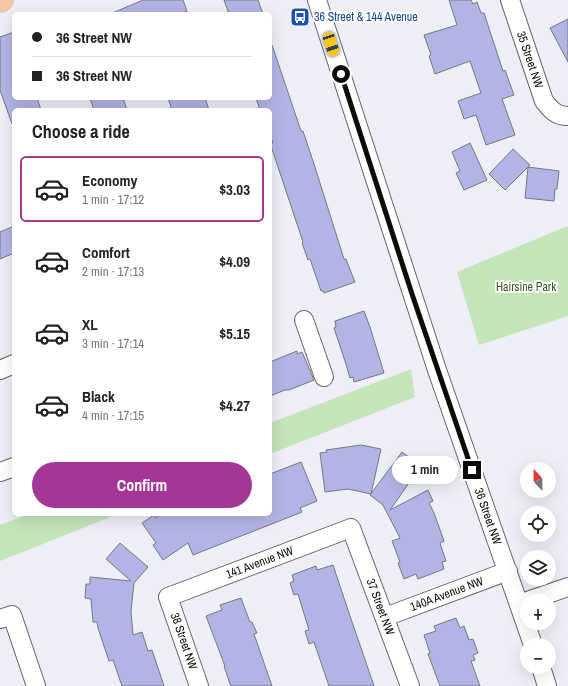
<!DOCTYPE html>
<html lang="en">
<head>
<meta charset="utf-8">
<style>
  body { margin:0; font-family:"Archivo Narrow",sans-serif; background:#f6f6f6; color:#222; height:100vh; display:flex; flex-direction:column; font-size:15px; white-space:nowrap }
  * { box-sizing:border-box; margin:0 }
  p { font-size:13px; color:#767676 }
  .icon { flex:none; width:22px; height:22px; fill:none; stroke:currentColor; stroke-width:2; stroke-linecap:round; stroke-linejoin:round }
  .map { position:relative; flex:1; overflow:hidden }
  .panel { position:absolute; left:12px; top:108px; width:260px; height:408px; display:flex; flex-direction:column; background:#fff; border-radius:6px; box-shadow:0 4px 16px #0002 }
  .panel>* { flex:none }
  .hud { position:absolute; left:12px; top:12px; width:260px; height:88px; border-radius:6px; box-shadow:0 4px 16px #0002; display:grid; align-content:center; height:88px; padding:0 20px; background:#fff }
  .needle { width:26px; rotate:338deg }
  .controls { position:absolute; left:520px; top:462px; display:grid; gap:8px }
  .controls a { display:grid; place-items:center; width:36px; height:36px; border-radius:50%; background:#fff; box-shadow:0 4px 16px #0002; font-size:20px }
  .end { position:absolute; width:18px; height:18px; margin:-9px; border:5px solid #0c0c0e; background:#fff; box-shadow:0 0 0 2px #fff }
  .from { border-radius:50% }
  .bubble { position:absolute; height:28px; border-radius:14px; background:#fff; box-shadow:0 4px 16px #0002; font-size:13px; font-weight:800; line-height:28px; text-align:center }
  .car { position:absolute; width:12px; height:24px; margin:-12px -6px; border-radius:5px; box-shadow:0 0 3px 1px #0007; background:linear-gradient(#f5c518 24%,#345 0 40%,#f5c518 0 76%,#345 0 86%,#f5c518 0) }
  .hud b { display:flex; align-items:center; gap:14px; height:38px; font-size:15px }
  .hud b+b { border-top:1px solid #e0e0e0 }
  .hud i { width:10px; height:10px; background:#222 }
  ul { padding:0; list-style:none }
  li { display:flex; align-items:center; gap:12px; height:66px; margin:0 8px 6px; padding:0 12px; border:2px solid transparent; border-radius:6px }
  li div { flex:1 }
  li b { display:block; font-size:15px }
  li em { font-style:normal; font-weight:800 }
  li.active { border-color:#a43695 }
  li>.icon { width:36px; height:36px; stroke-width:1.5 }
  h2 { padding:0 20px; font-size:18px; line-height:48px }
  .button { display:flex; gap:8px; margin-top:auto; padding:8px 20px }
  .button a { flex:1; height:46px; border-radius:24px; background:#a43695; color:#fff; font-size:16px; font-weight:800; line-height:46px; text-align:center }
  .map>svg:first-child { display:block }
  .green { fill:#c5e4ba }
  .building { fill:#b3b4e6; stroke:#76777e }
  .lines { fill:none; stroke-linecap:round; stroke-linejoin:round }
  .minor-casing { stroke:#65656c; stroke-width:20 }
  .major-casing { stroke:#cacaca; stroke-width:24 }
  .minor { stroke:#fff; stroke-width:18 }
  .major { stroke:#f6c6a3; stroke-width:22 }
  .route { stroke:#0c0c0e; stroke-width:5 }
  .labels { text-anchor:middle; stroke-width:4; stroke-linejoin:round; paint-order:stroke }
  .transit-label { font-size:12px; fill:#164399; stroke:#fff; text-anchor:start }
  .street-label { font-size:12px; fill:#0c0c0e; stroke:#fff }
  .park-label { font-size:12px; fill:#305a1f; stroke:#fff }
</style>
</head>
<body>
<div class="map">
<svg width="568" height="686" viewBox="0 0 568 686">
  <rect width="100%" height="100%" fill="#edeef6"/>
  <g class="green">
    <path d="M 568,226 L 568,316 L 479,345 L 457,272 Z"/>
    <path d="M 411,369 L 415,397 L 270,454 L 270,423 Z"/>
    <path d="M 29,514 L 118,514 L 0,561 L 0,525 Z"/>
  </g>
  <g class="building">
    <path d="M 143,0 L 183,0 L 187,11 L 179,14 L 110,14 Z"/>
    <path d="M 224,0 L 258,0 L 263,14 L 229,14 Z"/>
    <path d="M 449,0 L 471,0 L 473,4 L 477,2 L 481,13 L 484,13 L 503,71 L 505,70 L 514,95 L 502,99 L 515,135 L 486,145 L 476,115 L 464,119 L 458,101 L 481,93 L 470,61 L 435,74 L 429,56 L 431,55 L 424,35 L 457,25 Z"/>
    <path d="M 568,19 L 568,62 L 550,28 Z"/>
    <path d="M 14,32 L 14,98 L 37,98 L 41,110 L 14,110 L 14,124 L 12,124 L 0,90 L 0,37 Z"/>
    <path d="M 270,45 L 272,45 L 300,128 L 302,132 L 303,131 L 314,164 L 344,259 L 346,259 L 347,262 L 355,282 L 324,293 L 323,291 L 321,291 L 310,259 L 308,260 L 302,243 L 303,242 L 270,143 L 273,143 L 270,135 L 270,110 L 260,110 L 256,98 L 270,98 Z"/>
    <path d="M 90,98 L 123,98 L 127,110 L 94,110 Z"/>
    <path d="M 168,98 L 205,98 L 209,110 L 172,110 Z"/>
    <path d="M 470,143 L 487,180 L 464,190 L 456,173 L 460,171 L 452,152 Z"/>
    <path d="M 513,149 L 530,165 L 505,190 L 489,174 Z"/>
    <path d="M 528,167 L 559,171 L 557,189 L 555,189 L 554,201 L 525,198 Z"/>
    <path d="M 14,226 L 14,253 L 0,259 L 0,232 Z"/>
    <path d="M 364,311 L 370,327 L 384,373 L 354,382 L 353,377 L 350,378 L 345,361 L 334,328 L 336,327 L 335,321 Z"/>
    <path d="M 297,351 L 297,354 L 302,352 L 314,380 L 289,390 L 285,390 L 270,396 L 270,362 Z"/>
    <path d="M 361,445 L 381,449 L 371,494 L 348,489 L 325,492 L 320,453 L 327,452 L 326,450 Z"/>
    <path d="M 402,452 L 421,466 L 390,510 L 428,490 L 433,501 L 429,503 L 434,513 L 444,541 L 440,543 L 446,561 L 442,562 L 444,569 L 418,579 L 416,574 L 404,579 L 398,563 L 400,562 L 392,541 L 400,538 L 383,505 L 370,495 Z"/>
    <path d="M 301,462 L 317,501 L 300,508 L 302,512 L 193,555 L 188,543 L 163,560 L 153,545 L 156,543 L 142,523 L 154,515 L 156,518 L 162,514 L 270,514 L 270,474 Z"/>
    <path d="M 120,543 L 148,567 L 134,583 L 131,611 L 133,635 L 142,632 L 148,651 L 152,650 L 164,686 L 122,686 L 113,660 L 109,661 L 98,628 L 97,622 L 93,622 L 91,599 L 85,598 L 86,584 L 90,584 L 90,577 L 131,581 L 106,559 Z"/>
    <path d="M 333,565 L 349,613 L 374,686 L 329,686 L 314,642 L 309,644 L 305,631 L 309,630 L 298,594 L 294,595 L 290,583 L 294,581 L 292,575 L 316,566 L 317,570 Z"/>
    <path d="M 241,598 L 250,622 L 252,622 L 257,633 L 254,634 L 272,686 L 231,686 L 229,681 L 224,666 L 225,666 L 206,616 L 222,610 L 220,605 Z"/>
    <path d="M 456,618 L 460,628 L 464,626 L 469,640 L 473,639 L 478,653 L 473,655 L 475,660 L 471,661 L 480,686 L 440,686 L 428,654 L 430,653 L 424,635 L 436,631 L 434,626 Z"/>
  </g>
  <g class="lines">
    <g class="minor-casing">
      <g id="minor">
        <path id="s1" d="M 317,0 L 437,370 L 533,645"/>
        <path id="s2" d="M 510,0 L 544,101 C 551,110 556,116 568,116"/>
        <path d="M 304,320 L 324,377"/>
        <path d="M 0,370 L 14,364"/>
        <path d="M 0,472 L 14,467"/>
        <path d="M 519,604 L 568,587"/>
        <path id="s3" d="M 385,617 L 508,571"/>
        <path d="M 0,619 L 12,615 L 36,686"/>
        <path d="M 541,667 L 547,686"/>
        <path id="s4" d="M 199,686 L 168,597 L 351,528 L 410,686"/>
      </g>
    </g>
    <g class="major-casing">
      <path id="major" d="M 0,1 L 2,0"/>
    </g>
    <use href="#minor" class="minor"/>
    <use href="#major" class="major"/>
  </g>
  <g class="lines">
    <path class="route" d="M 341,74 L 412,294 L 472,470"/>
  </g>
  <defs>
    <g id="bus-square" transform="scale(1)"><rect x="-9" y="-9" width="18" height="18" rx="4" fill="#1a4fb4" stroke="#fff"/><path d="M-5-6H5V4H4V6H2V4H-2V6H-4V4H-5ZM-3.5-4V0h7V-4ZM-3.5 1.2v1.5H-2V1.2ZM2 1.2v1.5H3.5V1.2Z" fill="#fff"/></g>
  </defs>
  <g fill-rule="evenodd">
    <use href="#bus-square" x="300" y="17"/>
  </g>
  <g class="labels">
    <g class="transit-label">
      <text x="314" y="21">36 Street &amp; 144 Avenue</text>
    </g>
    <g class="street-label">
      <text dy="4" stroke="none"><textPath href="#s2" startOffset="63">35 Street NW</textPath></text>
      <text dy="4" stroke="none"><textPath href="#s1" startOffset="544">36 Street NW</textPath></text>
      <text dy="4" stroke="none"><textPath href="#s4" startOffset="192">141 Avenue NW</textPath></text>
      <text dy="4" stroke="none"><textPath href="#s3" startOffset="66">140A Avenue NW</textPath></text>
      <text dy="4" stroke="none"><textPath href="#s4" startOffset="374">37 Street NW</textPath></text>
      <text transform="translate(184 641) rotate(71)" y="4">38 Street NW</text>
    </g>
    <g class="park-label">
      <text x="526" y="291">Hairsine Park</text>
    </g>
  </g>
</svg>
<div class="controls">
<a><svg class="needle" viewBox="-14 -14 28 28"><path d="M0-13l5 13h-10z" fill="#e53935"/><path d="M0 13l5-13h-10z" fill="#767676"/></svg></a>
<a><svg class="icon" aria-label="locate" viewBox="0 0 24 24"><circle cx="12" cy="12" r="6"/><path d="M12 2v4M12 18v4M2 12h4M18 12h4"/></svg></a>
<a><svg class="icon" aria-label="layers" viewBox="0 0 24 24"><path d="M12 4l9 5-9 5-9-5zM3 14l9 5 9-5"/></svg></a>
<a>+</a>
<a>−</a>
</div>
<i class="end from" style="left:341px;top:74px"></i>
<i class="end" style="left:472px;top:470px"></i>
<div class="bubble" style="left:392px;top:456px;width:66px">1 min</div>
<i class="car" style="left:331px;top:44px;rotate:162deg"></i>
<div class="hud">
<b><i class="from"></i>36 Street NW</b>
<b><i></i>36 Street NW</b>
</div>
<section class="panel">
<h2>Choose a ride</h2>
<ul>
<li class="active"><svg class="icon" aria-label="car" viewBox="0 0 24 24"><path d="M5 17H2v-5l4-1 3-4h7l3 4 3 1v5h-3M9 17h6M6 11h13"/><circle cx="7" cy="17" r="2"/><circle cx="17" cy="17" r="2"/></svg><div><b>Economy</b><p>1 min · 17:12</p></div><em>$3.03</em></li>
<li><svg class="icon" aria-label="car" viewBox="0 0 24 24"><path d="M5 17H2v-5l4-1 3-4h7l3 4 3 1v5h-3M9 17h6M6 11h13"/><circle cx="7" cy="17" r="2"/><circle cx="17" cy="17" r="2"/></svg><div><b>Comfort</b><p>2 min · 17:13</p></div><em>$4.09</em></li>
<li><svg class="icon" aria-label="car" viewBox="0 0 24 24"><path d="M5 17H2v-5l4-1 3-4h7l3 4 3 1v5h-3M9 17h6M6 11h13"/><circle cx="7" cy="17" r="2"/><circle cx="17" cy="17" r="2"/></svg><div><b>XL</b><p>3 min · 17:14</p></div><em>$5.15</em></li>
<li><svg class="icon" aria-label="car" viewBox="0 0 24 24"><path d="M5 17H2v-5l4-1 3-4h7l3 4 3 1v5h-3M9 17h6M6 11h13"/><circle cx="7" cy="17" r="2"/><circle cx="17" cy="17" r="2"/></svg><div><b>Black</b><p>4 min · 17:15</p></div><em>$4.27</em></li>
</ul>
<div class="button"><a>Confirm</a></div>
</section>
</div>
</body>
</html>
